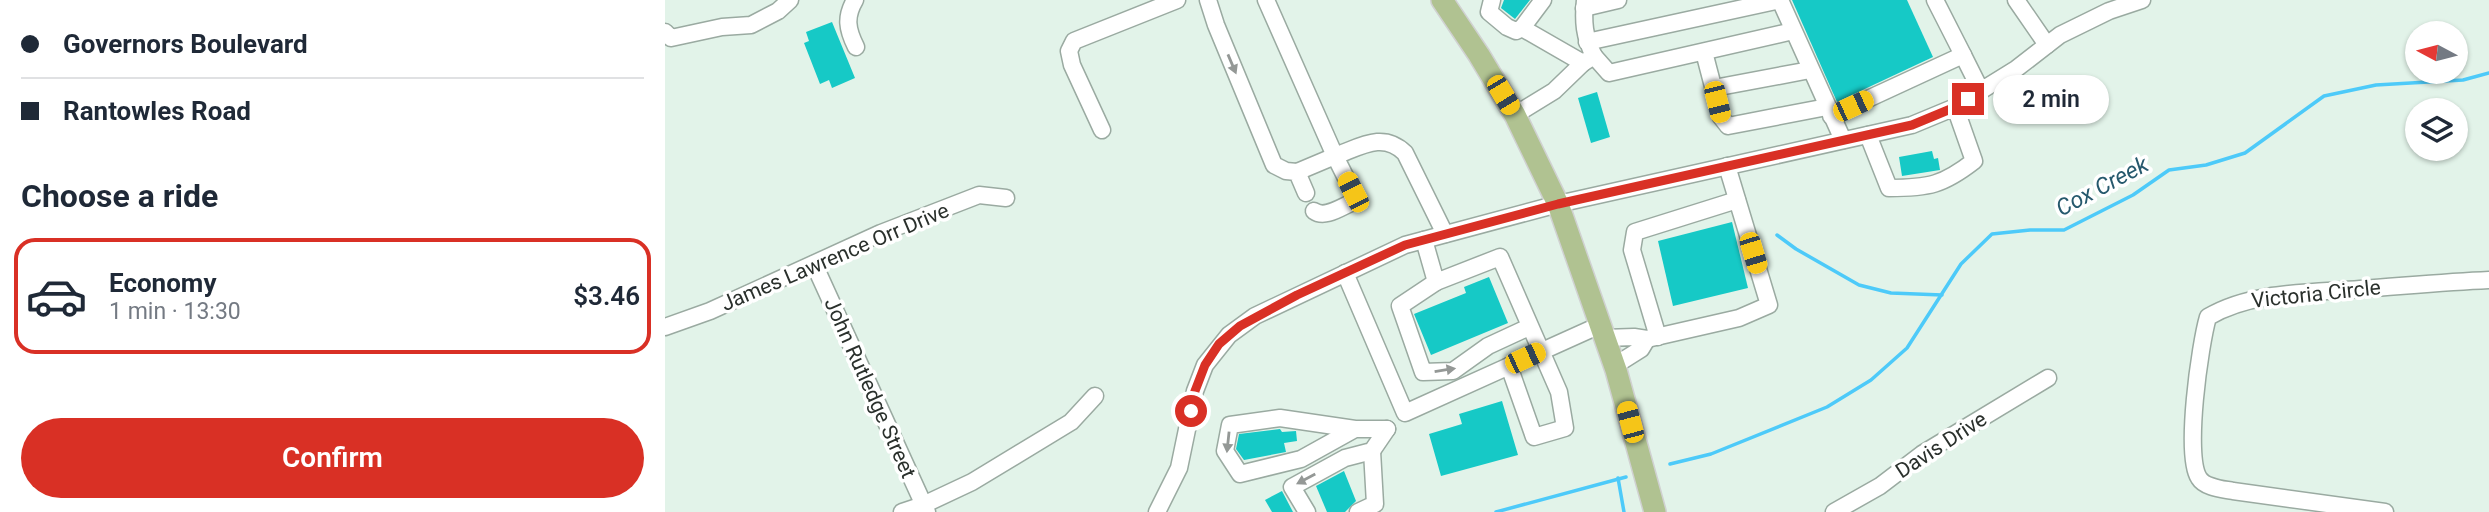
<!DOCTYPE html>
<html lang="en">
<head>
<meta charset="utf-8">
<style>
  body { margin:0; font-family:Roboto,sans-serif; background:#f2f2f3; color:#1f2937; height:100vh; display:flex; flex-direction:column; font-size:26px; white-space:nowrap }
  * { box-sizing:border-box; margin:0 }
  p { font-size:23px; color:#747a83 }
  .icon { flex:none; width:38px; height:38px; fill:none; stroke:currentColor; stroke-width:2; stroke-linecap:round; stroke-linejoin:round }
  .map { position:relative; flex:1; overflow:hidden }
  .drawer { display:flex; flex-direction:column; background:#fff; width:665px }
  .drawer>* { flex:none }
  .hud { display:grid; align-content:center; height:154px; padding:0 21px; background:#fff }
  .needle { width:46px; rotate:277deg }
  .tools { position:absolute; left:1740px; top:21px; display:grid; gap:14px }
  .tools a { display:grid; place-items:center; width:63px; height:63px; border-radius:50%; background:#fff; box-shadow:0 2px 5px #0004; font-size:35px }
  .end { position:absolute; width:32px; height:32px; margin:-16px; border:9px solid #d93025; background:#fff; box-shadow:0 0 0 4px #fff }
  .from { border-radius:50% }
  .bubble { position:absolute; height:49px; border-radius:24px; background:#fff; box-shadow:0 2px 5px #0004; font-size:23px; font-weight:600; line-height:49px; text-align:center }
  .car { position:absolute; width:21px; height:42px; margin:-21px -10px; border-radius:9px; box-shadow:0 0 5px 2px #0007; background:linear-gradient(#f5c518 24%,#345 0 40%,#f5c518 0 76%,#345 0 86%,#f5c518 0) }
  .hud b { display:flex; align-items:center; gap:24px; height:66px; font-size:26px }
  .hud b+b { border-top:2px solid #e0e1e3 }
  .hud i { width:18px; height:18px; background:#1f2937 }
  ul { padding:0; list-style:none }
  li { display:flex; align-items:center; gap:21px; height:116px; margin:0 14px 10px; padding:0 7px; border:4px solid #e0e1e3; border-radius:21px }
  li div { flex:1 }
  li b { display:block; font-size:26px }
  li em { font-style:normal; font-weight:600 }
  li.on { border-color:#d93025 }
  li>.icon { width:63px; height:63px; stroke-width:1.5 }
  h2 { padding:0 21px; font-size:32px; line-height:84px }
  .cta { display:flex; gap:14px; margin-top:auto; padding:14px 21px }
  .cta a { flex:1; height:80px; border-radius:42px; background:#d93025; color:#fff; font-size:28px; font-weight:600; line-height:80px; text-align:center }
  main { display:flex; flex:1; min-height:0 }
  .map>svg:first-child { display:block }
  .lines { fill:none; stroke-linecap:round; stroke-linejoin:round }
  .stream { stroke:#4dcaf9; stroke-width:3.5 }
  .building { fill:#16c9c6 }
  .minor-casing { stroke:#9aaaa1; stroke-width:19 }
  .major-casing { stroke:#d0d1d1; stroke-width:24 }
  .minor { stroke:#fff; stroke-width:16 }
  .major { stroke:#b0c291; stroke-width:21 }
  .oneway { fill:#949896 }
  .route { stroke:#d93025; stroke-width:9 }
  .labels { text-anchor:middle; stroke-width:7; stroke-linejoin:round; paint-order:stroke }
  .street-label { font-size:21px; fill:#2a302c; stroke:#fff }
  .water-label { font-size:23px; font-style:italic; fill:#26596d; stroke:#fff }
</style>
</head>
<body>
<main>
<section class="drawer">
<div class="hud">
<b><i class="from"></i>Governors Boulevard</b>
<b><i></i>Rantowles Road</b>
</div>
<h2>Choose a ride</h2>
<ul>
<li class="on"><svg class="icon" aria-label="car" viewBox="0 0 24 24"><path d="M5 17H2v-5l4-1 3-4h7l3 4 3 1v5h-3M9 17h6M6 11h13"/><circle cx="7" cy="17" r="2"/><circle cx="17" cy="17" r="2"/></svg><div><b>Economy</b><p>1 min · 13:30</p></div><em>$3.46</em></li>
</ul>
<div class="cta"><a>Confirm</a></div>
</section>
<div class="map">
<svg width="1824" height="512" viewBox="0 0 1824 512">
  <rect width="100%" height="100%" fill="#e2f3e9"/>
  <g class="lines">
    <g class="stream">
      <path d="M 1112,235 L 1131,249 L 1194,285 L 1226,293 L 1277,295"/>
      <path d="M 1005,464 L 1046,454 L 1162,407 L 1206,380 L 1242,348 L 1296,264 L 1327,234 L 1365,230 L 1399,230 L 1468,195 L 1504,170 L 1541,165 L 1580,153 L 1659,96 L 1711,85 L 1798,80 L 1824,73"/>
      <path d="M 953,478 L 959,512"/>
      <path d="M 831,512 L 961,477"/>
    </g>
  </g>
  <g class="building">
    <path d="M 839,0 L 865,0 L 850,19 L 836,8 Z"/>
    <path d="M 1127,0 L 1242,0 L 1268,57 L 1172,102 Z"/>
    <path d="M 167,22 L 190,78 L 167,88 L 164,80 L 155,84 L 139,43 L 144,41 L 141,32 Z"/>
    <path d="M 932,92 L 945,137 L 926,143 L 913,98 Z"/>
    <path d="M 1267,151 L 1269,159 L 1273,158 L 1275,170 L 1237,176 L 1234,157 Z"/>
    <path d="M 1067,222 L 1083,288 L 1008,306 L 993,241 Z"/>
    <path d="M 824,277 L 843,323 L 766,355 L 749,314 L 801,293 L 799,287 Z"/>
    <path d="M 837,401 L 853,455 L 776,476 L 764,434 L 797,424 L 794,414 Z"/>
    <path d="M 615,429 L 617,432 L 631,431 L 632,441 L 619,443 L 621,452 L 579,460 L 571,449 L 574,434 Z"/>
    <path d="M 679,471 L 691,501 L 680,512 L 662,512 L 651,486 Z"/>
    <path d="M 617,491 L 628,512 L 607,512 L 600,500 Z"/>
  </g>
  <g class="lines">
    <g class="minor-casing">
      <g id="minor">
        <path d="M 190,0 C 180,17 182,29 191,47"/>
        <path d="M 543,0 L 551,25 L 609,165 L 621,171 L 632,172 L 641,193"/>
        <path d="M 601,0 L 670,156 C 695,147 718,131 740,153 L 780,234"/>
        <path d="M 827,0 L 824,12 L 842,27 L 851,31 L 857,28 L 878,0"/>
        <path d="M 1115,0 L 1178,140"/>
        <path d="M 1270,0 L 1298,55"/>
        <path d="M 1351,0 L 1382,45"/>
        <path d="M 919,8 L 953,0"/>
        <path d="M 857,28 L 918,63"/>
        <path d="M 0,32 L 6,38 L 57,27 L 86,25 L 113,11 L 125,0"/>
        <path d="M 922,42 L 1115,0"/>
        <path d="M 1039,52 L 1056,117 L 1063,126 L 1162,107"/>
        <path d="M 929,56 L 944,73 L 1128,31"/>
        <path d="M 1049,88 L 1145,70"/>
        <path d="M 850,115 L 889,91 L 918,63 L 929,56 C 919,37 918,21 920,0"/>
        <path d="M 1166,116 L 1298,55 L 1316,91"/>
        <path d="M 437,130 L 407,65 L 404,51 L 409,41 L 512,0"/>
        <path d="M 1203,135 L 1224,188 C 1264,188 1278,185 1309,161 L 1290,107"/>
        <path d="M 632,172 L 670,156 L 688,192 L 688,202 C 676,207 660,219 649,211"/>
        <path d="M 759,240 L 771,282 L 835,257 L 894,392 L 900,428 L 869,437 L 844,366"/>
        <path d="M 149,264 L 262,512"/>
        <path d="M 680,273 L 740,413 L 935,325"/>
        <path d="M 771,282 L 735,306 L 758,372 L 788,371 L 823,346 L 864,327"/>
        <path d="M 0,327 L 45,311 L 216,233 L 314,195 L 341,198"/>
        <path d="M 993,337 L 967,250 L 970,232 L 1072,200"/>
        <path d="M 939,338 L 969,337 L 982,339 L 976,349 L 949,366"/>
        <path d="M 982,339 L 1074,318 L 1104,305 L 1062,166"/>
        <path d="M 690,429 L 636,459 L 575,474 L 560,451 L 565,425 L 615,418 L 690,429 L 722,429"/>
        <path d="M 237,512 L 258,505 L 307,482 L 406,422 L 430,396"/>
        <path d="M 492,512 L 514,468 L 530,391 L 540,365 L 564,335 L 590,316 L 740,245 L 893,204 L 1247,125 L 1288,108 L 1351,69 L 1395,35 L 1444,11 L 1477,0"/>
        <path d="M 642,512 L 627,487 L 680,458 L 707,451 L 722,429"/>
        <path d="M 693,512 L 710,504 L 707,451"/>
        <path d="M 1169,512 L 1215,486 L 1257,454 L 1383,378"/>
        <path d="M 1720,512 L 1568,491 C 1558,489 1540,488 1534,478 C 1519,456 1535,344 1543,317 C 1587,291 1645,293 1695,289 C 1738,286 1781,282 1824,280"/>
      </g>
    </g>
    <g class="major-casing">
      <path id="major" d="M 777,0 L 814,55 L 850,115 L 893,204 L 951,370 L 990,512"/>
    </g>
    <use href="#minor" class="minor"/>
    <use href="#major" class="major"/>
  </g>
  <defs><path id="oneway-solid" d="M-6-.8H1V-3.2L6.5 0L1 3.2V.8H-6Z" transform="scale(1.75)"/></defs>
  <g class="oneway">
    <use href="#oneway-solid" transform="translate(567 64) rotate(67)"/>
    <use href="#oneway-solid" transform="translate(780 370) rotate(-9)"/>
    <use href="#oneway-solid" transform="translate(563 442) rotate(96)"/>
    <use href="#oneway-solid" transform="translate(641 479) rotate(152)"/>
  </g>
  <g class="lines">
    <path class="route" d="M 526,411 L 530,391 L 540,365 L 554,344 L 575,326 L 632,295 L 740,245 L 893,204 L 1247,125 L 1288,108 L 1303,99"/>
  </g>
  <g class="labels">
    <g class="street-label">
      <text transform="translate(170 257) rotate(-23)" y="7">James Lawrence Orr Drive</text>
      <text transform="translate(1651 294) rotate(-6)" y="7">Victoria Circle</text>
      <text transform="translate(205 388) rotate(66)" y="7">John Rutledge Street</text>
      <text transform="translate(1276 445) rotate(-33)" y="7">Davis Drive</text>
    </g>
    <g class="water-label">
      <text transform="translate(1437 186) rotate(-28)" y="8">Cox Creek</text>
    </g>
  </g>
</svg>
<div class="tools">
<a><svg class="needle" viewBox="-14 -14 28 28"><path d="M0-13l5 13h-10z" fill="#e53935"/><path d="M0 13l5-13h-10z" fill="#747a83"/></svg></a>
<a><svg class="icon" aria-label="layers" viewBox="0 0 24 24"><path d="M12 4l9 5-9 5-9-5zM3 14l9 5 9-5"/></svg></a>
</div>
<i class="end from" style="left:526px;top:411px"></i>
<i class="end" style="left:1303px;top:99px"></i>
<div class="bubble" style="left:1328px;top:75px;width:116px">2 min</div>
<i class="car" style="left:838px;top:95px;rotate:149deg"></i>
<i class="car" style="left:1052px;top:102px;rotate:166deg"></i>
<i class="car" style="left:1188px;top:106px;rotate:65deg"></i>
<i class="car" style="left:688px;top:192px;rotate:333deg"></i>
<i class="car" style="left:1088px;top:253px;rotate:163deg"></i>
<i class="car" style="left:860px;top:358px;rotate:65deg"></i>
<i class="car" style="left:965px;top:422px;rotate:345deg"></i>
</div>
</main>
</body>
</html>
